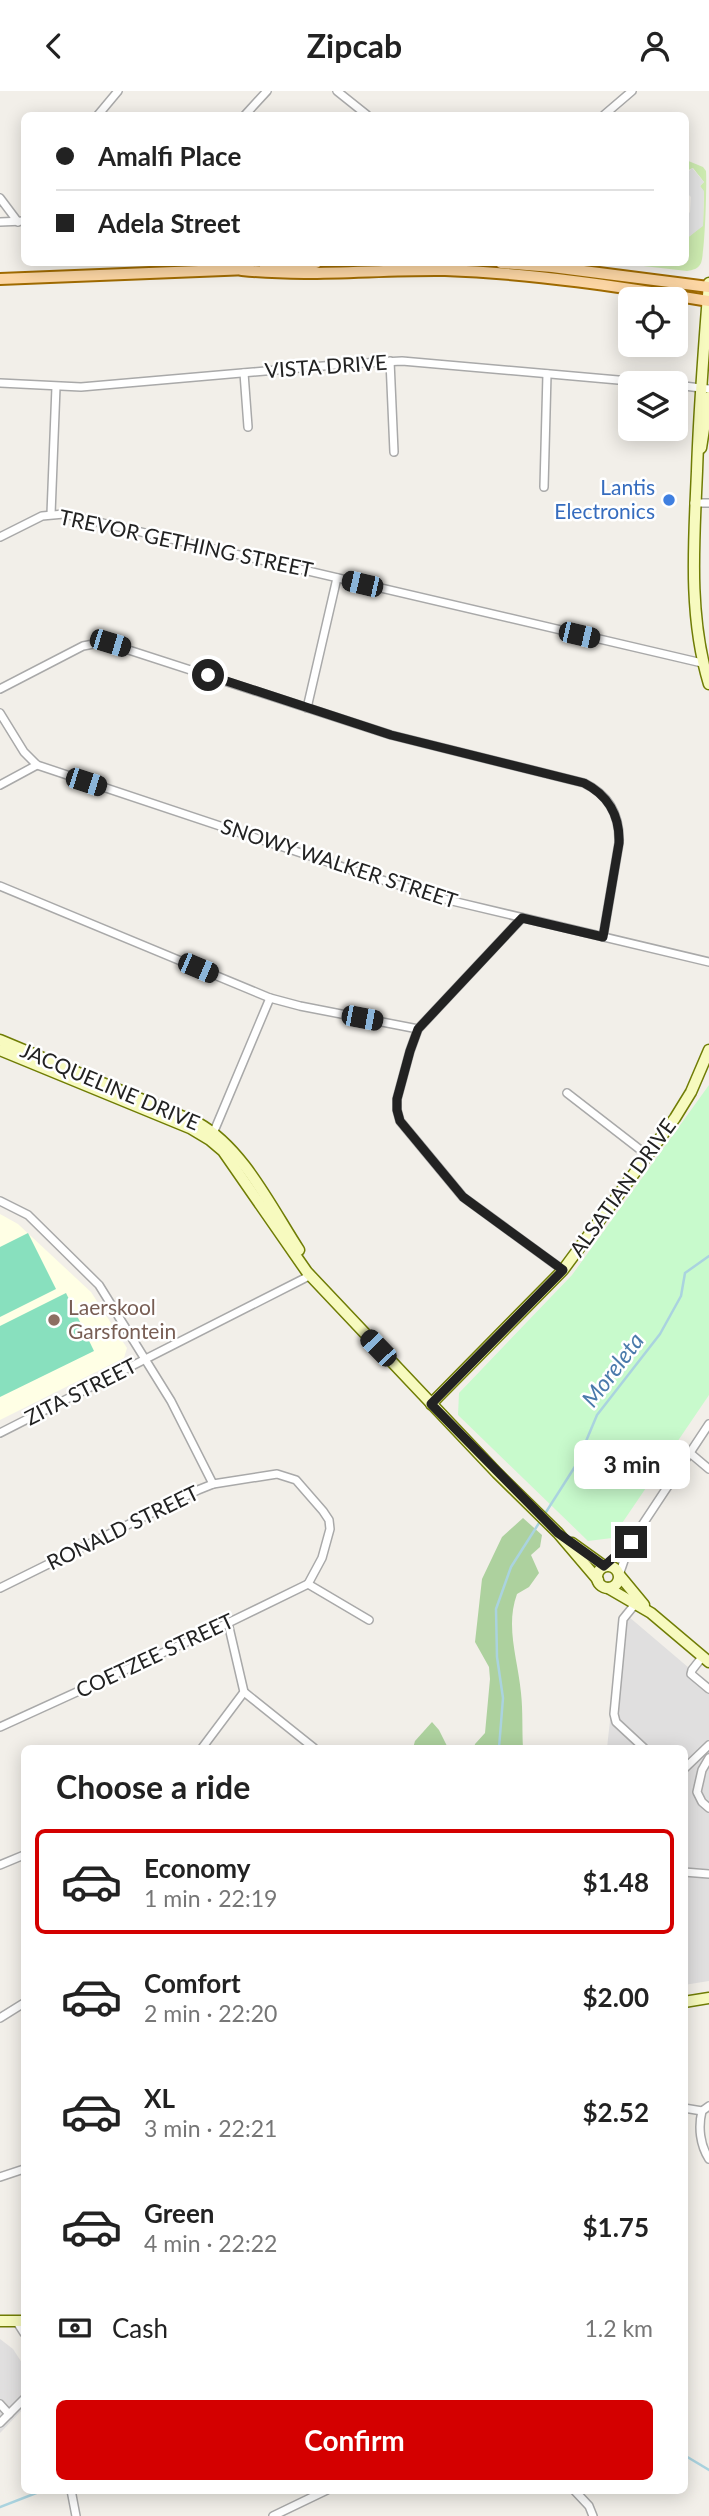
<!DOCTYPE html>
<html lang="en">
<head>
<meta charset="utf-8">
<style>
  body { margin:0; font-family:Lato,sans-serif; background:#f6f6f6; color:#222; height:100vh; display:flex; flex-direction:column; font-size:26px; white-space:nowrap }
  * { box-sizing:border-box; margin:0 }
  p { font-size:23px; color:#767676 }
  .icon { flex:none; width:38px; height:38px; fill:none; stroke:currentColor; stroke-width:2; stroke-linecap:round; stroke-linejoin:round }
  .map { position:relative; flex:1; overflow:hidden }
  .details { position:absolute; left:21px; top:1654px; width:667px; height:749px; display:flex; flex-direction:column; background:#fff; border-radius:10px; box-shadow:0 4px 18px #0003 }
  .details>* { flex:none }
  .hud { position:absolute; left:21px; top:21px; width:668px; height:154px; border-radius:10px; box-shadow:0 4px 18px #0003; display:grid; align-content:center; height:154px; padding:0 35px; background:#fff }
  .fabs { position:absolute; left:618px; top:196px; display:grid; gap:14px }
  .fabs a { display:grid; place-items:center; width:70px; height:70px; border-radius:10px; background:#fff; box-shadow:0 4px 18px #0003; font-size:35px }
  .end { position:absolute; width:32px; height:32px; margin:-16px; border:9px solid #222; background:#fff; box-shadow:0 0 0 4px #fff }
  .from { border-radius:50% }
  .bubble { position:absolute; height:49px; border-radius:10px; background:#fff; box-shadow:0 4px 18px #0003; font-size:23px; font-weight:700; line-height:49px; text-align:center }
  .car { position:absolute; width:21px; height:42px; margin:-21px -10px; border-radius:9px; box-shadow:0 0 5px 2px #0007; background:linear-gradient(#222 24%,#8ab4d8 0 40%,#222 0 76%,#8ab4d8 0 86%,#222 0) }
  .hud b { display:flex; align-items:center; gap:24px; height:66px; font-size:26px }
  .hud b+b { border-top:2px solid #e0e0e0 }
  .hud i { width:18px; height:18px; background:#222 }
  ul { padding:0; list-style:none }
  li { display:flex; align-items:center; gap:21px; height:105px; margin:0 14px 10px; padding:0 21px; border:4px solid transparent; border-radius:10px }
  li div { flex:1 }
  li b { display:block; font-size:26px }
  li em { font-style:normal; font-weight:700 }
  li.active { border-color:#d40000 }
  li>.icon { width:63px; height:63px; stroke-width:1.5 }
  h2 { padding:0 35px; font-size:32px; line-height:84px }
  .pay { display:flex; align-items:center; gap:18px; height:77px; padding:0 35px; font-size:26px }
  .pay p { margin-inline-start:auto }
  .primary-button { display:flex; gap:14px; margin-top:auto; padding:14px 35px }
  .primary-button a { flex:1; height:80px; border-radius:10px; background:#d40000; color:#fff; font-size:28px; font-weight:700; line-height:80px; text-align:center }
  header { display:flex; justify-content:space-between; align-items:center; height:91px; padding:0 35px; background:#fff; font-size:32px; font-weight:700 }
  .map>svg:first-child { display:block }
  .residential { fill:#e0dfdf }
  .education { fill:#ffffe5 }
  .grass { fill:#cdebb0 }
  .forest { fill:#add19e }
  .park { fill:#c8facc }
  .pitch { fill:#88e0be }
  .parking { fill:#e2e2e2 }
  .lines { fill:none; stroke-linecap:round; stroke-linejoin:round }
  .stream { stroke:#aad3df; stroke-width:2.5 }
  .street-casing { stroke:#a9a9a9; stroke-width:10 }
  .secondary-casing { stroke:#707d05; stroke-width:13 }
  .primary-casing { stroke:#a06b00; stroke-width:14 }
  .street { stroke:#fff; stroke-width:7 }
  .secondary { stroke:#f7fabf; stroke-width:10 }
  .primary { stroke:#fcd6a4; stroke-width:10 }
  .route { stroke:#222; stroke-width:9 }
  .shop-dot { fill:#3f7fe0; stroke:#fff; stroke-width:2.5 }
  .education-dot { fill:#8d6e63; stroke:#fff; stroke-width:2.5 }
  .labels { text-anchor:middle; stroke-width:5; stroke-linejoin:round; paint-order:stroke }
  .street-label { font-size:21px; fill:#222; stroke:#fff }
  .shop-label { font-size:21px; fill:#366cbe; stroke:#fff; text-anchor:end }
  .education-label { font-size:21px; fill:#785e54; stroke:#fff; text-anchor:start }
  .water-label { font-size:23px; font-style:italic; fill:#4a7aab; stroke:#fff }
</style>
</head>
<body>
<header><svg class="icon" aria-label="back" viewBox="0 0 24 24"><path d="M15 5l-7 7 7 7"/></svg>Zipcab<svg class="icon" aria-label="person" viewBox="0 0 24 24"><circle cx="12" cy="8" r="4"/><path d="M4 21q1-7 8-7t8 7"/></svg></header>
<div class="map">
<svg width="709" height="2425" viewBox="0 0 709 2425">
  <rect width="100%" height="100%" fill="#f2efe9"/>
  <g class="residential">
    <path d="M 622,1520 L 709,1594 L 709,1890 L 684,1894 L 684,1657 L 607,1657 Z"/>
    <path d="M 0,2248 L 13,2258 L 24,2275 L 24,2317 L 0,2342 Z"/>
  </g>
  <path class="education" d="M 0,1123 L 18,1133 L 91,1201 L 127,1257 L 124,1267 L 0,1329 Z"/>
  <path class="grass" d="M 686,69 L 703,76 L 706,80 C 707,94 705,161 701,172 C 698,178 693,179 687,180 L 617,172 L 686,172 L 686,148 L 703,134 L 704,101 L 700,95 L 704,91 L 693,77 L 686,80 Z"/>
  <g class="forest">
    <path d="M 523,1427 L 542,1444 L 540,1456 L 531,1464 L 539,1482 L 529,1496 L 517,1503 C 505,1536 518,1568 521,1602 C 523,1620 522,1639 523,1657 L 474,1657 L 475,1653 L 485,1642 L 490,1588 L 489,1576 L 475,1551 L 482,1488 L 502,1446 Z"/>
    <path d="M 432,1631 L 439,1639 L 448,1657 L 413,1657 L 415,1650 Z"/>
  </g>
  <path class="park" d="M 709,994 L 709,1304 L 612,1447 L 588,1450 L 458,1324 L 459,1302 L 572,1184 Z"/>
  <g class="pitch">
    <path d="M 28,1142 L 56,1198 L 0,1226 L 0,1156 Z"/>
    <path d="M 66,1202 L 94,1260 L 0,1306 L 0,1235 Z"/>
  </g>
  <path class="parking" d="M 692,77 L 704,91 L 700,95 L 704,100 L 703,135 L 686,148 L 686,125 L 690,121 L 691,106 L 686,101 L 686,83 Z"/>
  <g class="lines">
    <g class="stream">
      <path d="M 499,1657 L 503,1607 L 497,1566 L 496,1518 L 511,1476 L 576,1374 L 597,1324 L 660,1243 L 681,1205 L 685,1182 L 709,1165"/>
      <path d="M 684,2364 L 709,2379"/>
      <path d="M 0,2416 L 44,2399"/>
    </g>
    <g class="street-casing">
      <g id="street">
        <path d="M 337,0 L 367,24"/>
        <path d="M 98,24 L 118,0"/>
        <path d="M 245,24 L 267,0"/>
        <path d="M 604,24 L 632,0"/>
        <path d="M 0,107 L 18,131"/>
        <path d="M 0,131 L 24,130"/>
        <path d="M 390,270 L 394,361"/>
        <path d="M 244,282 L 248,336"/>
        <path d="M 0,292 L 81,296 L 346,273 L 402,270 L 652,292"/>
        <path d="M 676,294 L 709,298"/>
        <path d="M 544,396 L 547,283"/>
        <path d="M 694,412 L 709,412"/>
        <path d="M 51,423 L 56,296"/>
        <path d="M 0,446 L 42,425 L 64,423 L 702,572"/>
        <path d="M 0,598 L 83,555 L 104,551 L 391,644 L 584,692 C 609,704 620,725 619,752 L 603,846"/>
        <path d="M 307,617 L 337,487"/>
        <path d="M 0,622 L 24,661 L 37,674 L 379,788 L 448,809 L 709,871"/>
        <path d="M 0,694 L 37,674"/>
        <path d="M 0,795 L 270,907 L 300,915 L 418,938"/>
        <path d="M 522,827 L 418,938 L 410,960 L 397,1008 L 397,1019 L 400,1030 L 463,1106 L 563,1179"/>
        <path d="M 567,1002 L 647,1064"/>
        <path d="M 212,1045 L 270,907"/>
        <path d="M 0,1110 L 28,1124 L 99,1194 L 171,1310 L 213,1393"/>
        <path d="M 0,1342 L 311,1184"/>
        <path d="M 690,1362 L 709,1378"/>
        <path d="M 606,1475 L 631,1451 L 709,1333"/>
        <path d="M 619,1484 L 630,1452"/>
        <path d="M 308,1493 L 369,1529"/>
        <path d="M 0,1497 L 198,1399 L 213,1393 L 277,1383 L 296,1389 L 323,1420 L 329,1429 L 330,1438 L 322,1467 L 308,1493"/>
        <path d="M 636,1512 L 623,1528 L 614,1623 L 616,1631 L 644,1657"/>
        <path d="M 703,1565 L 692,1579 L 691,1583 L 709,1598"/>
        <path d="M 244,1601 L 314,1657"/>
        <path d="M 0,1636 L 228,1532 L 308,1493"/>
        <path d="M 202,1657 L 244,1601 L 228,1532"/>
        <path d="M 709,1667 L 702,1679 L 697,1701 L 702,1711 L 709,1717"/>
        <path d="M 684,1678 L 709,1654"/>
        <path d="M 0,1774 L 24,1764"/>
        <path d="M 684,1781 L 709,1783"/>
        <path d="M 0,1927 L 24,1912"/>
        <path d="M 709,2015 L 702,2020 C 698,2036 700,2054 709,2068"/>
        <path d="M 684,2017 L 702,2020"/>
        <path d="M 0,2086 L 24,2078"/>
        <path d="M 17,2231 L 24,2242"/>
        <path d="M 0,2313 L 9,2323"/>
        <path d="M 0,2332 L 24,2308"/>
        <path d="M 71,2399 L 76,2425"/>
        <path d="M 574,2399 L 589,2415 L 593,2425"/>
        <path d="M 273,2425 L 327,2399"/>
      </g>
    </g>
    <g class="secondary-casing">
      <g id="secondary">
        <path d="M 709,192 C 704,255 699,317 697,380 C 694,451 688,524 709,593"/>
        <path d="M 701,357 L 709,306"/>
        <path d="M 0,949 L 198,1032 C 243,1057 271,1116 299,1159"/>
        <path d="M 0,959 L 190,1037 L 210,1049 L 223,1060 L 307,1181 L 497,1382 L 558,1442 L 598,1489"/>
        <path d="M 431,1313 L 563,1179 L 675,1027 L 691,1001 L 709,959"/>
        <path d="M 572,1452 L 604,1475"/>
        <circle cx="608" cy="1486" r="11"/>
        <path d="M 620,1485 L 644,1514"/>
        <path d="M 608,1497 L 651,1522 L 709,1571"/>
        <path d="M 684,1911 L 709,1907"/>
        <path d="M 0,2230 L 24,2230"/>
      </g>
    </g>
    <g class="primary-casing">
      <g id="primary">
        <path d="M 501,172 L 552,176 L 709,196"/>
        <path d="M 265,175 L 316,172"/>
        <path d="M 242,179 C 309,186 377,178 445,179 C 533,182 621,196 709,210"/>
        <path d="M 0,188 L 249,178"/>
      </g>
    </g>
    <use href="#street" class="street"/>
    <use href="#secondary" class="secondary"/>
    <use href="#primary" class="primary"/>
  </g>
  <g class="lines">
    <path class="route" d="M 208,584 L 391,644 L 584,692 C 608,704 620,725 619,752 L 603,846 L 522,827 L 418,938 L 410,960 L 397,1008 L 397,1019 L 400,1030 L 463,1106 L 563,1179 L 431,1313 L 558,1442 L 604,1475 L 631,1451"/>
  </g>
  <circle class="shop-dot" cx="669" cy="409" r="7"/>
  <circle class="education-dot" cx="54" cy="1229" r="7"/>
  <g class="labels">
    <g class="street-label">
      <text transform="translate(326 276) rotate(-4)" y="7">VISTA DRIVE</text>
      <text transform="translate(186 453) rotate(12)" y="7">TREVOR GETHING STREET</text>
      <text transform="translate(339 773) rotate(18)" y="7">SNOWY WALKER STREET</text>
      <text transform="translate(110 996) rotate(23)" y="7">JACQUELINE DRIVE</text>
      <text transform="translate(623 1097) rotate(-54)" y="7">ALSATIAN DRIVE</text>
      <text transform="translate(81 1301) rotate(-27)" y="7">ZITA STREET</text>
      <text transform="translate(123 1437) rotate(-26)" y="7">RONALD STREET</text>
      <text transform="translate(155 1565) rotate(-25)" y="7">COETZEE STREET</text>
    </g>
    <g class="shop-label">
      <text x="655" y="404">Lantis<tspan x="655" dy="24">Electronics</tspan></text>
    </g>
    <g class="education-label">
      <text x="68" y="1224">Laerskool<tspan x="68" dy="24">Garsfontein</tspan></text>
    </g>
    <g class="water-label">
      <text transform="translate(613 1279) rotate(-53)" y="8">Moreleta</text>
    </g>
  </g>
</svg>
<div class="fabs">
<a><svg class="icon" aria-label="locate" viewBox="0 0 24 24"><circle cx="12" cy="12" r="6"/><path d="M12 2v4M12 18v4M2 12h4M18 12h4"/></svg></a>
<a><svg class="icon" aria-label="layers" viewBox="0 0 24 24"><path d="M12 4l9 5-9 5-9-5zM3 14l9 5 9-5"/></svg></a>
</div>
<i class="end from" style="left:208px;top:584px"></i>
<i class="end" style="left:631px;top:1451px"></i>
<div class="bubble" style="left:574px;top:1349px;width:116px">3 min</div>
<i class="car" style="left:362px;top:493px;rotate:283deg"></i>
<i class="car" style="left:579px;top:544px;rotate:103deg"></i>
<i class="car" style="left:110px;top:552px;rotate:107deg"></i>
<i class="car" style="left:86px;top:691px;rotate:108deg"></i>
<i class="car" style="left:198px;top:877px;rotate:113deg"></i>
<i class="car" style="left:362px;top:927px;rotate:101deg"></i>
<i class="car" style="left:378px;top:1257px;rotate:316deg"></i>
<div class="hud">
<b><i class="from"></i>Amalfi Place</b>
<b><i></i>Adela Street</b>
</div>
<section class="details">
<h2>Choose a ride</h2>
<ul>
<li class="active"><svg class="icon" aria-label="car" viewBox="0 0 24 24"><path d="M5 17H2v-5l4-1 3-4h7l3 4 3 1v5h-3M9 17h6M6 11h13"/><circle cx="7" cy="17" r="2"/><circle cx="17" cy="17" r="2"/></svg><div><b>Economy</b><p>1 min · 22:19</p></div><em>$1.48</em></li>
<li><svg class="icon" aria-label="car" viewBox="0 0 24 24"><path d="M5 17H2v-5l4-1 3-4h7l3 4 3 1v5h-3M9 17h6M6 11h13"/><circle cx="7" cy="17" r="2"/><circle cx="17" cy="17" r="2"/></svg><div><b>Comfort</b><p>2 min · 22:20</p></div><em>$2.00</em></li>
<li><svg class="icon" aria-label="car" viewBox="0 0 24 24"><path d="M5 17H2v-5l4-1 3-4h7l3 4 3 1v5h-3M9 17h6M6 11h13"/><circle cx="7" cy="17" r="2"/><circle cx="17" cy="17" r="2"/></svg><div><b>XL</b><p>3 min · 22:21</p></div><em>$2.52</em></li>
<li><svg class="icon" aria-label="car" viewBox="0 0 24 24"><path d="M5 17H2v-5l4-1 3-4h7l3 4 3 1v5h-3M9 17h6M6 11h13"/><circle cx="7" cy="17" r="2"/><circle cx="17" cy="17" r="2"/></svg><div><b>Green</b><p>4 min · 22:22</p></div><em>$1.75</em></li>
</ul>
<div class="pay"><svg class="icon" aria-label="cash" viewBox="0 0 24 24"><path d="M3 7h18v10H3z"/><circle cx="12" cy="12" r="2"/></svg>Cash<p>1.2 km</p></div>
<div class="primary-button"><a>Confirm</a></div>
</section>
</div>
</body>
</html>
